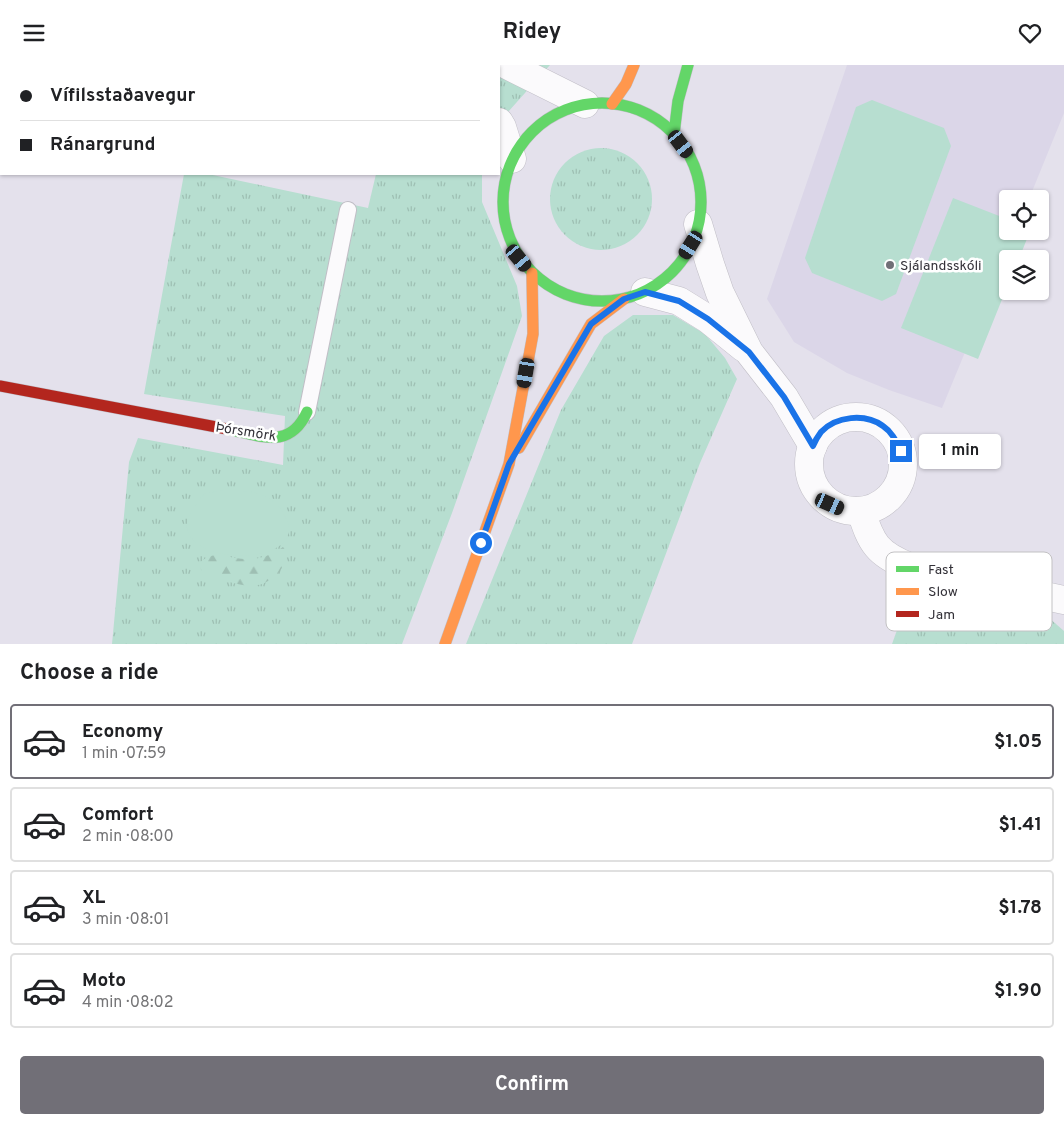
<!DOCTYPE html>
<html lang="en">
<head>
<meta charset="utf-8">
<style>
  body { margin:0; font-family:Overpass,sans-serif; background:#f2f2f2; color:#202124; height:100vh; display:flex; flex-direction:column; font-size:19px; white-space:nowrap }
  * { box-sizing:border-box; margin:0 }
  p { font-size:16px; color:#757577 }
  .icon { flex:none; width:28px; height:28px; fill:none; stroke:currentColor; stroke-width:2; stroke-linecap:round; stroke-linejoin:round }
  .map { position:relative; height:579px; overflow:hidden }
  .panel { display:flex; flex-direction:column; background:#fff; flex:1 }
  .panel>* { flex:none }
  .guide { position:absolute; left:0px; top:0px; width:500px; height:110px; box-shadow:0 1px 4px #0004; display:grid; align-content:center; height:110px; padding:0 20px; background:#fff }
  .tools { position:absolute; left:999px; top:125px; display:grid; gap:10px }
  .tools a { display:grid; place-items:center; width:50px; height:50px; border-radius:5px; background:#fff; box-shadow:0 1px 4px #0004; font-size:25px }
  .end { position:absolute; width:22px; height:22px; margin:-11px; border:6px solid #1a73e8; background:#fff; box-shadow:0 0 0 2px #fff }
  .from { border-radius:50% }
  .bubble { position:absolute; height:35px; border-radius:5px; background:#fff; box-shadow:0 1px 4px #0004; font-size:16px; font-weight:700; line-height:35px; text-align:center }
  .car { position:absolute; width:15px; height:30px; margin:-15px -8px; border-radius:6px; box-shadow:0 0 4px 1px #0007; background:linear-gradient(#222 24%,#8ab4d8 0 40%,#222 0 76%,#8ab4d8 0 86%,#222 0) }
  .guide b { display:flex; align-items:center; gap:18px; height:48px; font-size:19px }
  .guide b+b { border-top:1px solid #e0e0e0 }
  .guide i { width:12px; height:12px; background:#202124 }
  ul { padding:0; list-style:none }
  li { display:flex; align-items:center; gap:15px; height:75px; margin:0 10px 8px; padding:0 10px; border:2px solid #e0e0e0; border-radius:5px }
  li div { flex:1 }
  li b { display:block; font-size:19px }
  li em { font-style:normal; font-weight:700 }
  li.on { border-color:#716f77 }
  li>.icon { width:45px; height:45px; stroke-width:1.5 }
  h2 { padding:0 20px; font-size:22px; line-height:60px }
  .action { display:flex; gap:10px; margin-top:auto; padding:10px 20px }
  .action a { flex:1; height:58px; border-radius:5px; background:#716f77; color:#fff; font-size:20px; font-weight:700; line-height:58px; text-align:center }
  header { display:flex; justify-content:space-between; align-items:center; height:65px; padding:0 20px; background:#fff; font-size:22px; font-weight:700 }
  .map>svg:first-child { display:block }
  .built { fill:#dbd6e8 }
  .grass { fill:url(#grass-tufts) }
  .forest { fill:url(#forest-firs) }
  .park { fill:#b7ded0 }
  .lines { fill:none; stroke-linecap:round; stroke-linejoin:round }
  .lane-casing { stroke:#c0bec6; stroke-width:18 }
  .street-casing { stroke:#c0bec6; stroke-width:29 }
  .fast-casing { stroke:#c0bec6; stroke-width:12 }
  .slow-casing { stroke:#c0bec6; stroke-width:12 }
  .jam-casing { stroke:#c0bec6; stroke-width:12 }
  .lane { stroke:#fbfafc; stroke-width:16 }
  .street { stroke:#fbfafc; stroke-width:28 }
  .fast { stroke:#63d668; stroke-width:11 }
  .slow { stroke:#ff974d; stroke-width:11 }
  .jam { stroke:#b3261e; stroke-width:11 }
  .route { stroke:#1a73e8; stroke-width:6 }
  .poi-dot { fill:#716f77; stroke:#fff; stroke-width:2 }
  .labels { text-anchor:middle; stroke-width:5; stroke-linejoin:round; paint-order:stroke }
  .poi-label { font-size:14px; fill:#333138; stroke:#fff; text-anchor:start }
  .street-label { font-size:14px; fill:#333138; stroke:#fff }
  .key { fill:#fff; stroke:#c2c1c3; stroke-width:1 }
  .key-label { font-size:14px; fill:#333138 }
</style>
</head>
<body>
<header><svg class="icon" aria-label="menu" viewBox="0 0 24 24"><path d="M4 6h16M4 12h16M4 18h16"/></svg>Ridey<svg class="icon" aria-label="heart" viewBox="0 0 24 24"><path d="M12 20l-8-8c-3-5 5-10 8-4 3-6 11-1 8 4z"/></svg></header>
<div class="map">
<svg width="1064" height="579" viewBox="0 0 1064 579">
  <defs>
    <pattern id="grass-tufts" width="24" height="20" patternUnits="userSpaceOnUse" patternTransform="scale(1.25)"><rect width="24" height="20" fill="#b7ded0"/><path d="M3 7l-1-3M5 7V3M7 7l1-3M15 17l-1-3M17 17v-4M19 17l1-3" fill="none" stroke="#9ebfb3"/></pattern>
    <pattern id="forest-firs" width="22" height="20" patternUnits="userSpaceOnUse" patternTransform="scale(1.25)"><rect width="22" height="20" fill="#b7ded0"/><path d="M5 1l3.5 6h-7zM16 11l3.5 6h-7z" fill="#9ebfb3"/></pattern>
  </defs>
  <rect width="100%" height="100%" fill="#e4e1ec"/>
  <path class="built" d="M 847,0 L 1064,0 L 1064,48 L 1029,134 L 1008,134 L 1008,166 L 1015,166 L 942,343 L 889,325 L 847,308 L 794,277 L 767,234 Z"/>
  <g class="grass">
    <path d="M 400,0 L 550,0 L 499,57 L 499,1 L 400,1 Z"/>
    <circle cx="601" cy="134" r="51"/>
    <path d="M 184,109 L 208,109 L 368,143 L 376,109 L 482,109 L 482,137 L 517,221 L 522,251 L 452,448 L 402,579 L 112,579 L 129,397 L 138,373 L 283,400 L 285,351 L 144,329 Z"/>
    <path d="M 633,250 L 673,250 L 705,269 L 725,293 L 737,314 L 700,398 L 632,579 L 466,579 L 561,345 L 604,271 Z"/>
    <path d="M 913,521 L 1040,545 L 1064,566 L 1064,579 L 892,579 Z"/>
  </g>
  <path class="forest" d="M 283,482 L 286,486 C 286,497 282,506 273,513 C 270,514 266,518 262,519 C 242,525 219,513 201,505 L 200,498 C 215,483 227,494 245,494 C 259,495 272,490 283,482 Z"/>
  <g class="park">
    <path d="M 872,35 L 944,63 L 951,81 L 896,229 L 882,236 L 812,208 L 805,193 L 856,42 Z"/>
    <path d="M 953,133 L 1007,154 L 1008,166 L 1030,166 L 1019,194 L 1008,194 L 1007,222 L 978,294 L 901,263 Z"/>
    <path d="M 218,426 C 242,426 266,423 281,445 C 321,500 193,504 187,463 C 186,450 197,438 204,429 Z"/>
  </g>
  <g class="lines">
    <g class="lane-casing">
      <path id="lane" d="M 307,347 L 348,145"/>
    </g>
    <g class="street-casing">
      <g id="street">
        <path d="M 459,0 L 459,1"/>
        <path d="M 507,0 L 585,39"/>
        <path d="M 499,57 L 502,62 L 512,94"/>
        <path d="M 698,159 L 710,199 L 720,228 L 749,287 L 784,332 L 813,381"/>
        <path d="M 645,227 L 679,236 L 708,254 L 744,283"/>
        <circle cx="856" cy="399" r="47"/>
        <path d="M 861,446 C 871,478 877,489 910,502 L 1064,535"/>
      </g>
    </g>
    <g class="fast-casing">
      <g id="fast">
        <circle cx="602" cy="137" r="99"/>
        <path d="M 674,69 L 678,36 L 688,0"/>
        <path d="M 227,364 C 260,370 289,386 307,347"/>
      </g>
    </g>
    <g class="slow-casing">
      <g id="slow">
        <path d="M 612,39 L 626,19 L 634,0"/>
        <path d="M 519,383 L 591,259 L 624,234"/>
        <path d="M 445,579 L 509,399 L 533,269 L 532,208"/>
      </g>
    </g>
    <g class="jam-casing">
      <path id="jam" d="M 0,321 L 227,364"/>
    </g>
    <use href="#lane" class="lane"/>
    <use href="#street" class="street"/>
    <use href="#fast" class="fast"/>
    <use href="#slow" class="slow"/>
    <use href="#jam" class="jam"/>
  </g>
  <g class="lines">
    <path class="route" d="M 481,478 L 509,399 L 591,259 L 624,234 L 645,227 L 679,236 L 708,254 L 749,287 L 784,332 L 813,381 C 815,376 818,371 821,367 C 836,351 865,348 883,361 C 892,367 896,376 901,386"/>
  </g>
  <circle class="poi-dot" cx="890" cy="200" r="5"/>
  <g class="labels">
    <g class="poi-label">
      <text x="900" y="205">Sjálandsskóli</text>
    </g>
    <g class="street-label">
      <text transform="translate(246 366) rotate(9)" y="5">Þórsmörk</text>
    </g>
  </g>
  <rect x="886" y="487" width="166" height="79" rx="8" class="key"/>
  <rect x="896" y="501" width="23" height="6" fill="#63d668"/>
  <rect x="896" y="523" width="23" height="7" fill="#ff974d"/>
  <rect x="896" y="546" width="23" height="6" fill="#b3261e"/>
  <g class="key-label">
    <text x="928" y="509">Fast</text>
    <text x="928" y="531">Slow</text>
    <text x="928" y="554">Jam</text>
  </g>
</svg>
<div class="tools">
<a><svg class="icon" aria-label="locate" viewBox="0 0 24 24"><circle cx="12" cy="12" r="6"/><path d="M12 2v4M12 18v4M2 12h4M18 12h4"/></svg></a>
<a><svg class="icon" aria-label="layers" viewBox="0 0 24 24"><path d="M12 4l9 5-9 5-9-5zM3 14l9 5 9-5"/></svg></a>
</div>
<i class="end from" style="left:481px;top:478px"></i>
<i class="end" style="left:901px;top:386px"></i>
<div class="bubble" style="left:919px;top:369px;width:82px">1 min</div>
<i class="car" style="left:681px;top:79px;rotate:143deg"></i>
<i class="car" style="left:691px;top:180px;rotate:212deg"></i>
<i class="car" style="left:519px;top:193px;rotate:140deg"></i>
<i class="car" style="left:526px;top:308px;rotate:190deg"></i>
<i class="car" style="left:830px;top:439px;rotate:114deg"></i>
<div class="guide">
<b><i class="from"></i>Vífilsstaðavegur</b>
<b><i></i>Ránargrund</b>
</div>
</div>
<section class="panel">
<h2>Choose a ride</h2>
<ul>
<li class="on"><svg class="icon" aria-label="car" viewBox="0 0 24 24"><path d="M5 17H2v-5l4-1 3-4h7l3 4 3 1v5h-3M9 17h6M6 11h13"/><circle cx="7" cy="17" r="2"/><circle cx="17" cy="17" r="2"/></svg><div><b>Economy</b><p>1 min · 07:59</p></div><em>$1.05</em></li>
<li><svg class="icon" aria-label="car" viewBox="0 0 24 24"><path d="M5 17H2v-5l4-1 3-4h7l3 4 3 1v5h-3M9 17h6M6 11h13"/><circle cx="7" cy="17" r="2"/><circle cx="17" cy="17" r="2"/></svg><div><b>Comfort</b><p>2 min · 08:00</p></div><em>$1.41</em></li>
<li><svg class="icon" aria-label="car" viewBox="0 0 24 24"><path d="M5 17H2v-5l4-1 3-4h7l3 4 3 1v5h-3M9 17h6M6 11h13"/><circle cx="7" cy="17" r="2"/><circle cx="17" cy="17" r="2"/></svg><div><b>XL</b><p>3 min · 08:01</p></div><em>$1.78</em></li>
<li><svg class="icon" aria-label="car" viewBox="0 0 24 24"><path d="M5 17H2v-5l4-1 3-4h7l3 4 3 1v5h-3M9 17h6M6 11h13"/><circle cx="7" cy="17" r="2"/><circle cx="17" cy="17" r="2"/></svg><div><b>Moto</b><p>4 min · 08:02</p></div><em>$1.90</em></li>
</ul>
<div class="action"><a>Confirm</a></div>
</section>
</body>
</html>
